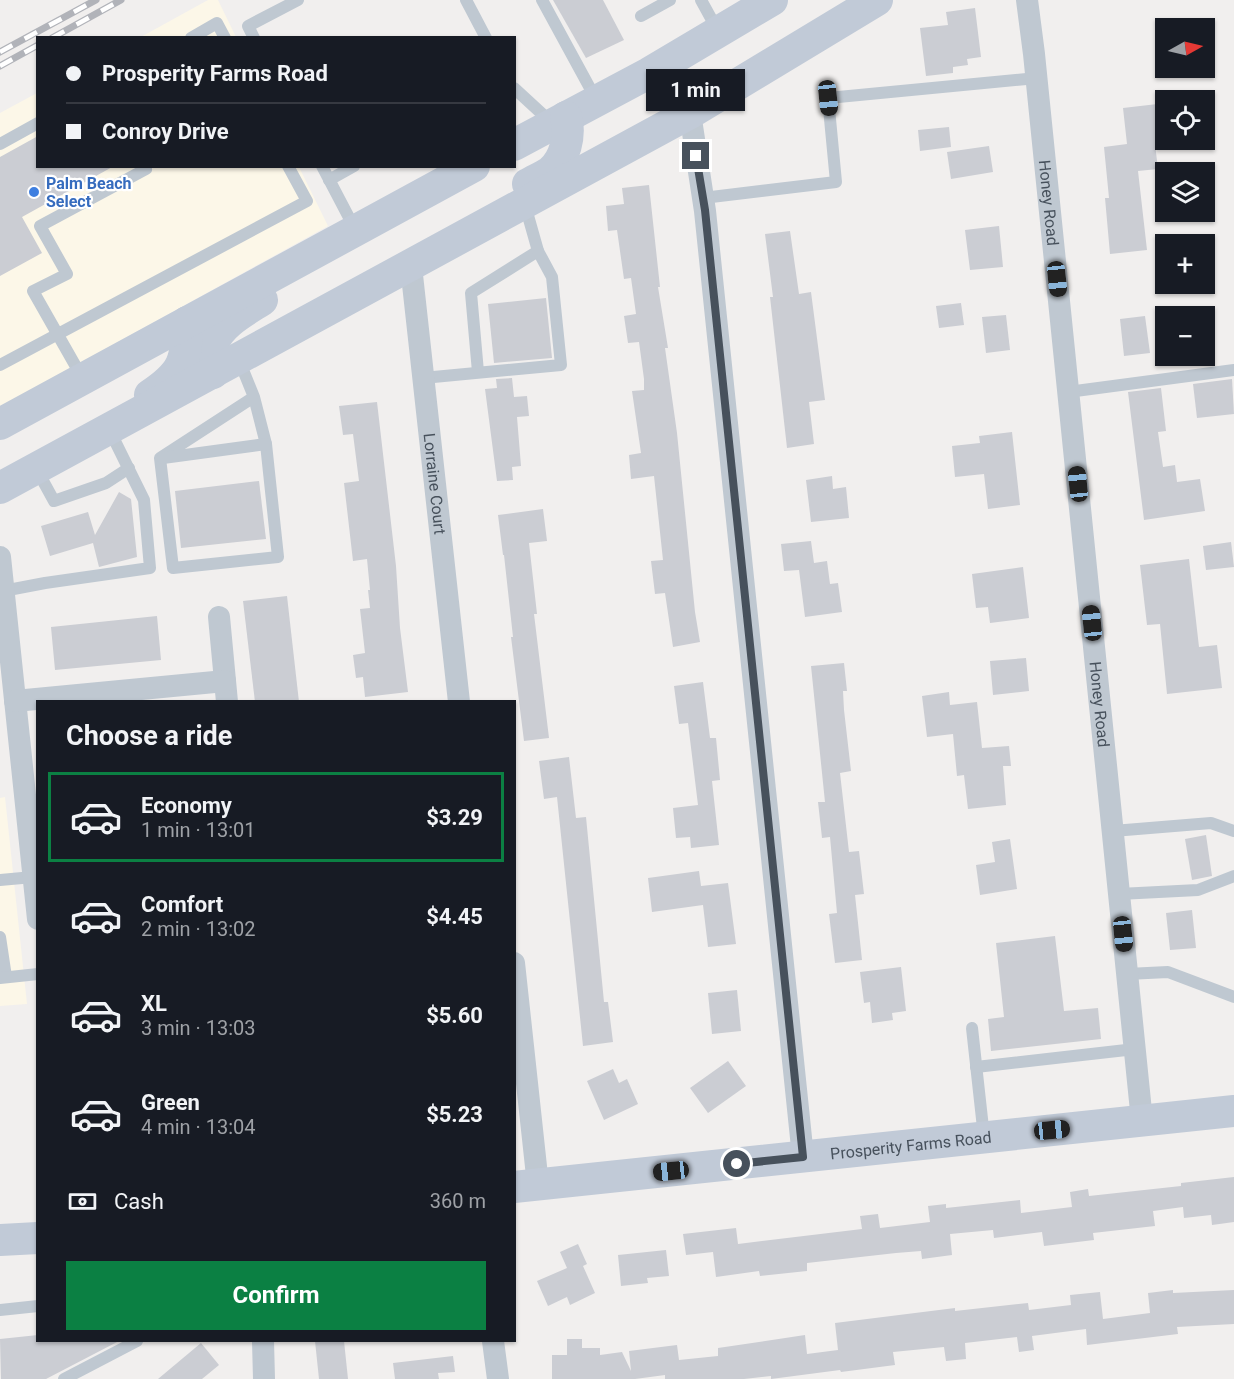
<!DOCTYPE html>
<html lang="en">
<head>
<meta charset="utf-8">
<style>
  body { margin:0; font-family:Roboto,sans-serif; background:#242831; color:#f1f3f6; height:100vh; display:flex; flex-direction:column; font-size:22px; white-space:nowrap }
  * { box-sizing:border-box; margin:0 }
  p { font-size:20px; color:#9ea1a6 }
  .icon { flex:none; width:33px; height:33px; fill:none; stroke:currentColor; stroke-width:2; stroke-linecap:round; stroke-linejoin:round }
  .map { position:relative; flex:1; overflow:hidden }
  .drawer { position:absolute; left:36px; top:700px; width:480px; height:642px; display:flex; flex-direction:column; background:#171b24; border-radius:0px; box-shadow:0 2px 4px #0004 }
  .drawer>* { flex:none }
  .top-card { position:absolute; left:36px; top:36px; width:480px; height:132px; border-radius:0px; box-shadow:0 2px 4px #0004; display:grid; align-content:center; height:132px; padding:0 30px; background:#171b24 }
  .needle { width:39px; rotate:82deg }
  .fabs { position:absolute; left:1155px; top:18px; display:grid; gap:12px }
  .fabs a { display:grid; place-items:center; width:60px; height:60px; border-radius:0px; background:#171b24; box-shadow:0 2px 4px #0004; font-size:30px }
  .end { position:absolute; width:27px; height:27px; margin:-14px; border:8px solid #47515c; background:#fff; box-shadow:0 0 0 3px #fff }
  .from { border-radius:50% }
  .bubble { position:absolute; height:42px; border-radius:0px; background:#171b24; box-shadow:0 2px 4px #0004; font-size:20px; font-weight:700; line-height:42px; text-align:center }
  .car { position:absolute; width:18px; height:36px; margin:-18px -9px; border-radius:8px; box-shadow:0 0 4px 2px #0007; background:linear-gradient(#222 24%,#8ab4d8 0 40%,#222 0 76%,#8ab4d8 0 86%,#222 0) }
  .top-card b { display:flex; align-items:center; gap:21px; height:57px; font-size:22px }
  .top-card b+b { border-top:2px solid #363941 }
  .top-card i { width:15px; height:15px; background:#f1f3f6 }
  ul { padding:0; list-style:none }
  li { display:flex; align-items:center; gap:18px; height:90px; margin:0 12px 9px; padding:0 18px; border:3px solid transparent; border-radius:0px }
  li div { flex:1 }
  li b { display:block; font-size:22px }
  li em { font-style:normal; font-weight:700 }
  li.on { border-color:#0b8043 }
  li>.icon { width:54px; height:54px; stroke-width:1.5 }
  h2 { padding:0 30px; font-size:27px; line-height:72px }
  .pay { display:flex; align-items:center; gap:15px; height:66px; padding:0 30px; font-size:22px }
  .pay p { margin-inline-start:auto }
  .primary-button { display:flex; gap:12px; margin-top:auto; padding:12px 30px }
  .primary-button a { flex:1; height:69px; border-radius:0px; background:#0b8043; color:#fff; font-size:24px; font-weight:700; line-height:69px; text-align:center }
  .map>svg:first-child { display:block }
  .commercial { fill:#fcf7e8 }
  .building { fill:#cbcdd3 }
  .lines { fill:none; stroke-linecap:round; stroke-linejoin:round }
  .lane { stroke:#bfc8d1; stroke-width:12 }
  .street { stroke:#bfc8d1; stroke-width:22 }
  .secondary { stroke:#c1cad7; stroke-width:32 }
  .rail-casing { stroke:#b1b3b9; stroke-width:7 }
  .rail { stroke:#fff; stroke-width:4.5; stroke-dasharray:14; stroke-linecap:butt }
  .route { stroke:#47515c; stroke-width:8 }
  .shop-dot { fill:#3f7fe0; stroke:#fff; stroke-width:2 }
  .labels { text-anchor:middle; stroke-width:4.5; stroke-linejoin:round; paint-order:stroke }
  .shop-label { font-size:16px; font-weight:bold; fill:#366cbe; stroke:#fff; text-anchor:start }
  .street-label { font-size:16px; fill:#47515c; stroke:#fff }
</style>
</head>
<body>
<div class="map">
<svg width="1234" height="1379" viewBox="0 0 1234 1379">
  <rect width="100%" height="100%" fill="#f1efee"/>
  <g class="commercial">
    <path d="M 208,0 L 218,0 L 236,37 L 139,38 Z"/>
    <path d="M 37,93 L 38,166 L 299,167 L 328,226 L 0,407 L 0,113 Z"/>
    <path d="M 5,797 L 27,1004 L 0,1006 L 0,798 Z"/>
  </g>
  <g class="building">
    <path d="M 553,0 L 603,0 L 624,40 L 586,58 Z"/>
    <path d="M 975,8 L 981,57 L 967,59 L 968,65 L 953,67 L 953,73 L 926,76 L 920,28 L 948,25 L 946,12 Z"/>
    <path d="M 1166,103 L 1166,143 L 1155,144 L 1158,169 L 1138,171 L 1147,250 L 1110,254 L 1105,198 L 1109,198 L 1104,147 L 1127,144 L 1123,108 Z"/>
    <path d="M 949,127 L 951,147 L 920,151 L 918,130 Z"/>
    <path d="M 38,136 L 38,166 L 114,166 L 22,217 L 42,253 L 0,276 L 0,157 Z"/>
    <path d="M 989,146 L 993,172 L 951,179 L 947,152 Z"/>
    <path d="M 649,185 L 660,287 L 658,287 L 668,348 L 665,348 L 677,433 L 695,612 L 700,642 L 673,647 L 665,593 L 655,594 L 651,561 L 663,560 L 654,476 L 631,479 L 629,455 L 641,453 L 632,391 L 644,390 L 644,379 L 639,342 L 628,343 L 624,316 L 636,314 L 631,278 L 624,279 L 617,230 L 608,231 L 606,206 L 624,204 L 622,188 Z"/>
    <path d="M 999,226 L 1003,267 L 970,270 L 965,230 Z"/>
    <path d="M 790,231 L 799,294 L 811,292 L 825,400 L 809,402 L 814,444 L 787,448 L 770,297 L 773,297 L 765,234 Z"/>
    <path d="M 546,298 L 552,358 L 494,363 L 488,304 Z"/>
    <path d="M 961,303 L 964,325 L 939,328 L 936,306 Z"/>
    <path d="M 1006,315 L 1010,350 L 986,353 L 982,317 Z"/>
    <path d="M 1145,316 L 1150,353 L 1124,356 L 1120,319 Z"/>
    <path d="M 512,378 L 514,397 L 527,396 L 529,416 L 517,417 L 521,466 L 512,467 L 513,480 L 497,481 L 485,389 L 497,388 L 496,379 Z"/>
    <path d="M 1232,379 L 1234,414 L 1197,418 L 1193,384 Z"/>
    <path d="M 1161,388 L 1166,431 L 1158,432 L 1163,467 L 1175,465 L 1177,482 L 1200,479 L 1205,511 L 1144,520 L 1128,392 Z"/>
    <path d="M 377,402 L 396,566 L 400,628 L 408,692 L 365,697 L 363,677 L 356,678 L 353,655 L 365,653 L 360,609 L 370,608 L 368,590 L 370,590 L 367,559 L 353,561 L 344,483 L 359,481 L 353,434 L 343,435 L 339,406 Z"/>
    <path d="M 1012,432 L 1020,505 L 988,509 L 984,474 L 955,477 L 952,446 L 980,443 L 979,436 Z"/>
    <path d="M 832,476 L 833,489 L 846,487 L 849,518 L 811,522 L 806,480 Z"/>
    <path d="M 259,481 L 266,539 L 181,548 L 175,491 Z"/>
    <path d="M 119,492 L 131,499 L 137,557 L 99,567 L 93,543 L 50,556 L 41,526 L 88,512 L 95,535 Z"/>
    <path d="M 543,509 L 547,541 L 529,543 L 537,614 L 534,614 L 549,738 L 524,741 L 511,637 L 513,637 L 504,555 L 503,555 L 498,515 Z"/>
    <path d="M 811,541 L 814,563 L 827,561 L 830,584 L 838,583 L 842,612 L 805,617 L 799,570 L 784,571 L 781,544 Z"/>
    <path d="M 1231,542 L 1234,567 L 1206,570 L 1203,546 Z"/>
    <path d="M 1189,559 L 1199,647 L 1217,645 L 1222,688 L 1167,694 L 1160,624 L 1147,625 L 1140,565 Z"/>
    <path d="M 1023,567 L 1029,618 L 990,623 L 988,607 L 976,608 L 972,574 Z"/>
    <path d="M 287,596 L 299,702 L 255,702 L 243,601 Z"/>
    <path d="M 157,616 L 161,660 L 55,670 L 51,627 Z"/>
    <path d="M 1026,658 L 1029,691 L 993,695 L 990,661 Z"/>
    <path d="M 844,663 L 847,691 L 843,691 L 844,710 L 851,771 L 840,773 L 849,852 L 859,851 L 864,894 L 855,895 L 862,960 L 835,963 L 829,914 L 837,913 L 830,837 L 822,838 L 818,802 L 825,802 L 811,666 Z"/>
    <path d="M 703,682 L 710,738 L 716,738 L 720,780 L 712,781 L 719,845 L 691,848 L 690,837 L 676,838 L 673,808 L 698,805 L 688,723 L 679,724 L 674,686 Z"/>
    <path d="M 949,692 L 950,705 L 977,702 L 982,748 L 1009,746 L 1011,766 L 1003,766 L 1006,805 L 968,809 L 964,775 L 957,776 L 953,734 L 927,737 L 922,696 Z"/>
    <path d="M 569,757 L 576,818 L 586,817 L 604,1002 L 608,1002 L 613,1042 L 583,1046 L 557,797 L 544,799 L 539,761 Z"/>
    <path d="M 1206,835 L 1212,876 L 1192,880 L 1185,839 Z"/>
    <path d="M 1010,839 L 1017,889 L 980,895 L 976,865 L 995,862 L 992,842 Z"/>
    <path d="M 699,871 L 701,886 L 728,883 L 736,944 L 708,947 L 703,905 L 652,912 L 648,878 Z"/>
    <path d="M 1192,910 L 1196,948 L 1170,950 L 1166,913 Z"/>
    <path d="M 1055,936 L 1064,1011 L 1098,1008 L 1101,1039 L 991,1051 L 988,1019 L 1004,1017 L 996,943 Z"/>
    <path d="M 901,967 L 906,1011 L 892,1013 L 893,1020 L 872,1023 L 870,1002 L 864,1003 L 860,972 Z"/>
    <path d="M 737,990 L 741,1031 L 712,1034 L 708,993 Z"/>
    <path d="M 728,1061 L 746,1086 L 708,1113 L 690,1088 Z"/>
    <path d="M 613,1069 L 619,1083 L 627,1079 L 638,1104 L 604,1120 L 587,1081 Z"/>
    <path d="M 1234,1177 L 1234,1222 L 1212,1225 L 1211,1215 L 1184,1218 L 1183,1207 L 1153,1211 L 1155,1226 L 1093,1233 L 1094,1240 L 1044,1246 L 1042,1232 L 994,1238 L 993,1230 L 950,1234 L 952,1255 L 922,1259 L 921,1251 L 896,1253 L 807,1263 L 807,1271 L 760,1276 L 759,1271 L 716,1277 L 713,1252 L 686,1255 L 683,1234 L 736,1228 L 738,1244 L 862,1229 L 860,1216 L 878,1214 L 880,1228 L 930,1222 L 928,1206 L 946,1204 L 946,1208 L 1020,1200 L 1021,1213 L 1072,1207 L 1070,1192 L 1088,1189 L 1089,1196 L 1181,1186 L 1181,1183 Z"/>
    <path d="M 578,1244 L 587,1264 L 583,1266 L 595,1293 L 570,1305 L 567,1297 L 548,1306 L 537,1281 L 567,1268 L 560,1252 Z"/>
    <path d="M 666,1250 L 669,1276 L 647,1278 L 648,1283 L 621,1286 L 618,1255 Z"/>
    <path d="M 1173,1290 L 1173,1293 L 1234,1290 L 1234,1324 L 1177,1327 L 1178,1334 L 1087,1345 L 1086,1329 L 1032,1336 L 1034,1350 L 1019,1352 L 1017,1337 L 965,1343 L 966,1359 L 946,1361 L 944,1347 L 893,1352 L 895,1365 L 841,1372 L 840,1370 L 771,1379 L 771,1376 L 744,1379 L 665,1379 L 665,1375 L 635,1379 L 552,1379 L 552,1355 L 567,1355 L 567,1339 L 582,1339 L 582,1348 L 600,1348 L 600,1355 L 622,1352 L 631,1371 L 629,1351 L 677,1345 L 679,1360 L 718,1356 L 718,1348 L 805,1335 L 807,1354 L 838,1350 L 835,1323 L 955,1308 L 955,1311 L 1028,1303 L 1029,1310 L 1071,1305 L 1070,1295 L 1100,1292 L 1103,1319 L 1150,1313 L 1148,1293 Z"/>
    <path d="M 38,1335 L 38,1341 L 119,1341 L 46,1379 L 1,1379 L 0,1339 Z"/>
    <path d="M 315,1341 L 344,1341 L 348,1379 L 319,1379 Z"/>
    <path d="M 201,1343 L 219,1365 L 202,1379 L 158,1379 Z"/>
    <path d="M 453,1356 L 455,1372 L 438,1373 L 439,1379 L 395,1379 L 393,1363 Z"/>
  </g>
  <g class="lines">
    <g class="lane">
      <path d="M 466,0 L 486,38"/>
      <path d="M 542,0 L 597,101"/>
      <path d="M 701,0 L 718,31"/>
      <path d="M 641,16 L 670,0"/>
      <path d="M 191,38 L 217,23 L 225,38"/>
      <path d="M 254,38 L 248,26 L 298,0"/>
      <path d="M 514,88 L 552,123"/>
      <path d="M 0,144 L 38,123"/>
      <path d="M 322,166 L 355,229"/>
      <path d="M 329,180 L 354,166"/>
      <path d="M 703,198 L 836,182 L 828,98 L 1037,78"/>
      <path d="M 239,360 L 254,397 L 266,444 L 278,557 L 173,568 L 160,458 L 254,397"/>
      <path d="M 0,365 L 307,201 L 288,166"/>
      <path d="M 478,372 L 471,293 L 538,251"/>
      <path d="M 423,378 L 561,365 L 552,277 L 538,251 L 525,205"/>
      <path d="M 83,379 L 33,291 L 67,274 L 40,226 L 146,169 L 145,166"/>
      <path d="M 1068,392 L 1234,370"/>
      <path d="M 163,458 L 266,444"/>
      <path d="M 37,470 L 54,501 L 106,483 L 129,468"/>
      <path d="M 3,591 L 45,583 L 150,568 L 144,500 L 109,429"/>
      <path d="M 1113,831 L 1211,823 L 1234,831"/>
      <path d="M 0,880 L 33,877"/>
      <path d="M 1119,894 L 1198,890 L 1234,876"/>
      <path d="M 0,937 L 6,977"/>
      <path d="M 1127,974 L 1168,972 L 1234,997"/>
      <path d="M 0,978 L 38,974"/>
      <path d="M 972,1028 L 984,1137"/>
      <path d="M 976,1067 L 1135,1049"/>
      <path d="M 0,1310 L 38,1306"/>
      <path d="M 64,1379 L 137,1341"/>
    </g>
    <g class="street">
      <path id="s1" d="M 1027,0 L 1034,54 L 1142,1121"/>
      <path d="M 690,113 L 705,211 L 803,1157"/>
      <path id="s2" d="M 411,266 L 459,702"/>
      <path d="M 0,557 L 38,919"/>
      <path d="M 219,617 L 227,702"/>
      <path d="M 15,701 L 225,681"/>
      <path d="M 514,963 L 538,1185"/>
      <path d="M 263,1341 L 264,1379"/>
      <path d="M 493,1341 L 498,1379"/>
    </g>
    <g class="secondary">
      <path d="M 514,145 L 649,73 L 772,0"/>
      <path d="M 528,184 C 535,180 544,176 550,172 C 565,160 571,135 566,117"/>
      <path d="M 213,373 C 212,364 211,353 213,344 C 220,324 245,311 262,300"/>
      <path d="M 150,395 C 183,373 187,361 187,322"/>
      <path d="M 0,424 L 474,166"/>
      <path d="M 0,488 L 690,113 L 877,0"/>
      <path id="s3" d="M 514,1187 L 1234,1111"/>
      <path d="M 0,1240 L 38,1238"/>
    </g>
    <g class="rail-casing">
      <g id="rail">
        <path d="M 52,38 L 121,0"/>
        <path d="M 0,52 L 96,0"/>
        <path d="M 0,66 L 38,45"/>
      </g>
    </g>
    <use href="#rail" class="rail"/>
  </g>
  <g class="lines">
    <path class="route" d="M 696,156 L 705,210 L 803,1157 L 737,1164"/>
  </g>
  <circle class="shop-dot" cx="34" cy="192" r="6"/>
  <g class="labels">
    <g class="shop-label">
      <text x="46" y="189">Palm Beach<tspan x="46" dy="18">Select</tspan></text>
    </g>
    <g class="street-label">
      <text dy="6" stroke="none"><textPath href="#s1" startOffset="204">Honey Road</textPath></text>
      <text dy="6" stroke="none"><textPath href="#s2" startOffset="219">Lorraine Court</textPath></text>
      <text dy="6" stroke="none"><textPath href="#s1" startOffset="708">Honey Road</textPath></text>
      <text dy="6" stroke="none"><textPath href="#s3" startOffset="399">Prosperity Farms Road</textPath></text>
    </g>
  </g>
</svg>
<div class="fabs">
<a><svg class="needle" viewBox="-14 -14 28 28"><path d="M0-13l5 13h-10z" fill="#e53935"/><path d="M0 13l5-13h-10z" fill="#9ea1a6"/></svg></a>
<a><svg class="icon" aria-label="locate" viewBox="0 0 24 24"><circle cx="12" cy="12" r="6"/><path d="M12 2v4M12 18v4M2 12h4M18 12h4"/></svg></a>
<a><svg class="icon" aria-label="layers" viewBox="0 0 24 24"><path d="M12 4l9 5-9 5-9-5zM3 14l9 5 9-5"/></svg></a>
<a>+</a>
<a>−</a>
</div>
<i class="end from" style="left:737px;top:1164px"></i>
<i class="end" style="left:696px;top:156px"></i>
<div class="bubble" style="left:646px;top:69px;width:99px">1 min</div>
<i class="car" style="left:828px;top:98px;rotate:174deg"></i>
<i class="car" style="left:1057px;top:279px;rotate:174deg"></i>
<i class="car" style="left:1078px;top:484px;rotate:354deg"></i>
<i class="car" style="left:1092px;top:623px;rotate:354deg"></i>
<i class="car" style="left:1123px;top:934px;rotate:174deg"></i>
<i class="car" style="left:1052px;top:1130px;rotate:84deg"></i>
<i class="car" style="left:671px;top:1171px;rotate:264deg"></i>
<div class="top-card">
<b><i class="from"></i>Prosperity Farms Road</b>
<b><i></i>Conroy Drive</b>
</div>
<section class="drawer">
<h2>Choose a ride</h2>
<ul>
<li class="on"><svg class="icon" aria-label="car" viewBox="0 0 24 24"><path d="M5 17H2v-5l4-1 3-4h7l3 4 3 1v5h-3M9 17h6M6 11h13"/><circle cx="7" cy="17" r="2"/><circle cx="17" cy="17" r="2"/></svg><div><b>Economy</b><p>1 min · 13:01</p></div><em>$3.29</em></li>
<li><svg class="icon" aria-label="car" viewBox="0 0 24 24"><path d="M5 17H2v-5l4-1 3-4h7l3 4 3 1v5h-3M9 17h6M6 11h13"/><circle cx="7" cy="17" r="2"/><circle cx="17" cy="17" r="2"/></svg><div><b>Comfort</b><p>2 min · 13:02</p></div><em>$4.45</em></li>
<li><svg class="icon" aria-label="car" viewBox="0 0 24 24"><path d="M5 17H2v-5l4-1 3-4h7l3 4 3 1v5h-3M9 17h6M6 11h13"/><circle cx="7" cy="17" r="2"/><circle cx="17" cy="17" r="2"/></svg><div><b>XL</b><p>3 min · 13:03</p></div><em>$5.60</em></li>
<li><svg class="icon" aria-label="car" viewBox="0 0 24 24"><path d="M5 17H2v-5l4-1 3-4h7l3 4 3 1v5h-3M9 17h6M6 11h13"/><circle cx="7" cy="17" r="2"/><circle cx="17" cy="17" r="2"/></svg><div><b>Green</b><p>4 min · 13:04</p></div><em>$5.23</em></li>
</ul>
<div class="pay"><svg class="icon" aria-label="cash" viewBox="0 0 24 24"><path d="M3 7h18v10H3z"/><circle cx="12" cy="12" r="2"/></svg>Cash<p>360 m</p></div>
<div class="primary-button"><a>Confirm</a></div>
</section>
</div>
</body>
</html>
